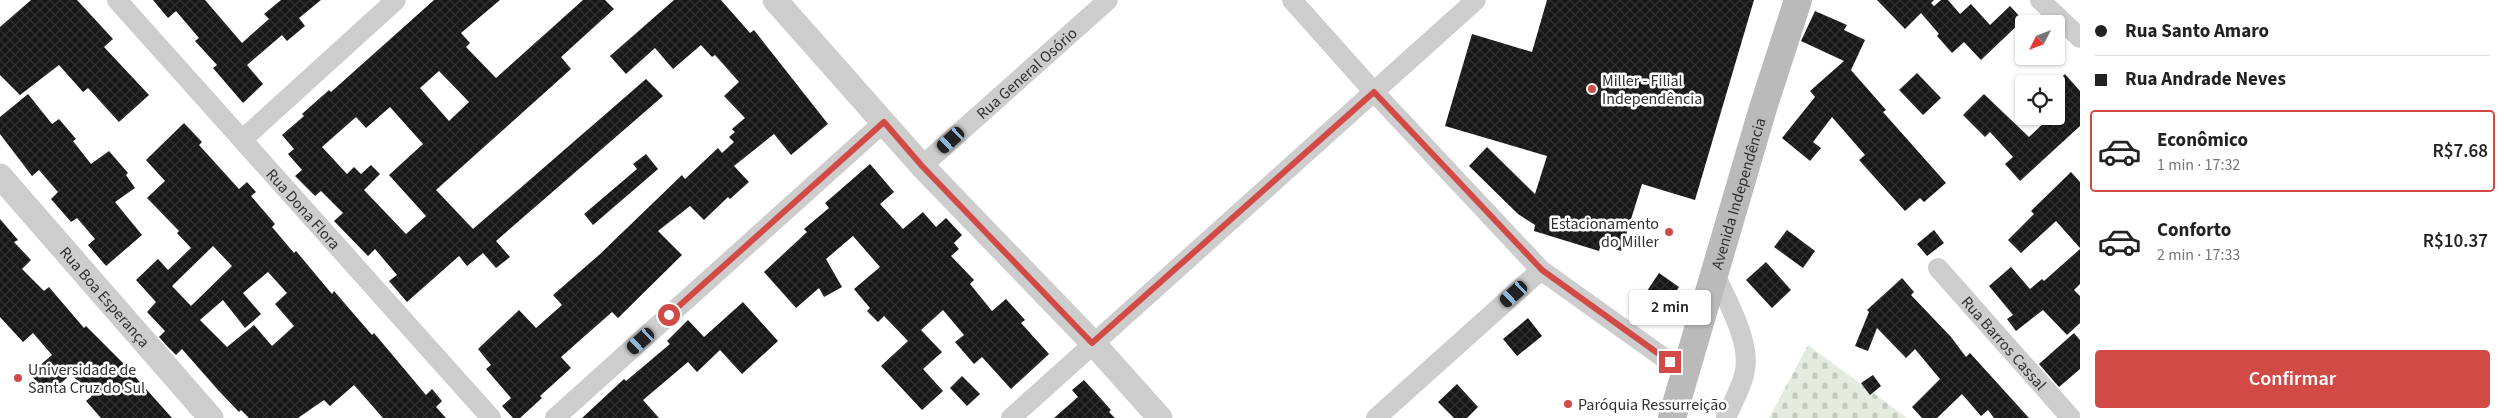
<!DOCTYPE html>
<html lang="pt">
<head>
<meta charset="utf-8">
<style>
  body { margin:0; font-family:"Source Sans 3",sans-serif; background:#f6f6f6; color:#222; height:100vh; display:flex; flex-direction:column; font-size:19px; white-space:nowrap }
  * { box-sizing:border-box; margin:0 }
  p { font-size:16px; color:#767676 }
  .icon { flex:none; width:28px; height:28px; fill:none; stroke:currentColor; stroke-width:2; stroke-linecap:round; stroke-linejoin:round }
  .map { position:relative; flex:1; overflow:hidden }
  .details { display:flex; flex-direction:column; background:#fff; width:425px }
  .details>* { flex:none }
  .banner { display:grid; align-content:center; height:110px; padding:0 15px; background:#fff }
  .needle { width:32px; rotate:228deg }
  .buttons { position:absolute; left:2015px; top:15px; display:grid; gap:10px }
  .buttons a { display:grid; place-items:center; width:50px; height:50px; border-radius:5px; background:#fff; box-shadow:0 1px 4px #0004; font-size:25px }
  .end { position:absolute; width:22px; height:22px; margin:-11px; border:6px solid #d24a46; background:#fff; box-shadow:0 0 0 2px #fff }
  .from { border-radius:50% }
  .bubble { position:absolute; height:35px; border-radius:5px; background:#fff; box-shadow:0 1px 4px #0004; font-size:16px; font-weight:600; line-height:35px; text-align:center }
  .car { position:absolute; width:15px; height:30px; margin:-15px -8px; border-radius:6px; box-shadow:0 0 4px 1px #0007; background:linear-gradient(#222 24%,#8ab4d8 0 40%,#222 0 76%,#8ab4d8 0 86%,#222 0) }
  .banner b { display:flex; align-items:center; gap:18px; height:48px; font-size:19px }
  .banner b+b { border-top:1px solid #e0e0e0 }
  .banner i { width:12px; height:12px; background:#222 }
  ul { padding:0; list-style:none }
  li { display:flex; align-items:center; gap:15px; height:82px; margin:0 10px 8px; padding:0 5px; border:2px solid transparent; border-radius:5px }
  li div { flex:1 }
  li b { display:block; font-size:19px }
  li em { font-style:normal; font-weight:600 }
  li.current { border-color:#d24a46 }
  li>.icon { width:45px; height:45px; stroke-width:1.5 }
  .action { display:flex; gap:10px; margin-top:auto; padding:10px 15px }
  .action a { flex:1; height:58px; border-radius:5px; background:#d24a46; color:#fff; font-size:20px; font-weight:600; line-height:58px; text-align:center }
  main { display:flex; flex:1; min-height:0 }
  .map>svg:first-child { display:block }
  .cemetery { fill:url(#cemetery-stones) }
  .building { fill:url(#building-cross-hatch); fill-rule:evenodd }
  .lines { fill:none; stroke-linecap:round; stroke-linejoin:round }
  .minor { stroke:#cdcdcd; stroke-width:20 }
  .tertiary { stroke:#cdcdcd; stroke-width:25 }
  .secondary { stroke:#bababa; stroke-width:28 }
  .route { stroke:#d24a46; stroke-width:6 }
  .poi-dot { fill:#d24a46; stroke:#fff; stroke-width:2 }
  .labels { text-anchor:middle; stroke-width:5; stroke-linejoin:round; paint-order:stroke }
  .street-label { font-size:16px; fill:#303030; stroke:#fff }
  .poi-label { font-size:16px; fill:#303030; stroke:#fff; text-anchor:start }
</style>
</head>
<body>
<main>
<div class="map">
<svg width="2080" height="418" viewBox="0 0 2080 418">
  <defs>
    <pattern id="cemetery-stones" width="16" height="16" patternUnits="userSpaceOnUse" patternTransform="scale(1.25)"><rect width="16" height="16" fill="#e4ebdf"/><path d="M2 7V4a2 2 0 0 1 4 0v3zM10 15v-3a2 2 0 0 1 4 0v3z" fill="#c4cac0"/></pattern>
    <pattern id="building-cross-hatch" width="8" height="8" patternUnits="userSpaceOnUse" patternTransform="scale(1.25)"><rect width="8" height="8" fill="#171717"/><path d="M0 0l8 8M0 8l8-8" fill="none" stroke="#303030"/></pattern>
  </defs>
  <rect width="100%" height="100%" fill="#fff"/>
  <path class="cemetery" d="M 1808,345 L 1907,418 L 1769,418 Z"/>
  <g class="building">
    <path d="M 31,0 L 77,0 L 113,39 L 104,47 L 149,95 L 119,122 L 88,88 L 83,92 L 59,65 L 20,95 L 0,75 L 0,27 Z"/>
    <path d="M 153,0 L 205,0 L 242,43 L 269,19 L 264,14 L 281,0 L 321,0 L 299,18 L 305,26 L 287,41 L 282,35 L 247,65 L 263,84 L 243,103 L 213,68 L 217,65 L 195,41 L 199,38 L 176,11 L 168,18 Z"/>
    <path d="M 434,0 L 500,0 L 461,33 L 470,43 L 466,47 L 496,78 L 583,0 L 605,0 L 614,9 L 561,57 L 571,69 L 436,190 L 473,229 L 646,79 L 663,96 L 496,241 L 510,257 L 496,268 L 483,253 L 467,266 L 459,256 L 407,302 L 389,281 L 397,275 L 375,249 L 368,256 L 334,221 L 343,213 L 321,191 L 315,196 L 295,176 L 302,170 L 288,154 L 294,149 L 282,135 L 304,116 L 302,114 L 329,90 L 331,92 ZM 439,71 L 469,102 L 449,121 L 420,88 ZM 390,107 L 423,144 L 389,175 L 426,216 L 406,234 L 364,190 L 380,174 L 371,165 L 361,174 L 354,167 L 347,174 L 322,147 L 356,117 L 366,128 Z"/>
    <path d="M 674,0 L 721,0 L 750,33 L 754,30 L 828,124 L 791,155 L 774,134 L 734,166 L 749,182 L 730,199 L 728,197 L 704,220 L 690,206 L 658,231 L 682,255 L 618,318 L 612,312 L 561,357 L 571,368 L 540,396 L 542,398 L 520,418 L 513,418 L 502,406 L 511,398 L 486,369 L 491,365 L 478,349 L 519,310 L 536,328 L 562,305 L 553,295 L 599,255 L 682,175 L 685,179 L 718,148 L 722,153 L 734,142 L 729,137 L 735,132 L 732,129 L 745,118 L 724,96 L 739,82 L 715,55 L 712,57 L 701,45 L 673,69 L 655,48 L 626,74 L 610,56 Z"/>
    <path d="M 1547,0 L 1754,0 L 1695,200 L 1642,184 L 1621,251 L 1601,244 L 1599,251 L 1534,231 L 1535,225 L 1518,214 L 1469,166 L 1487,147 L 1535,194 L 1547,156 L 1445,126 L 1472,34 L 1532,52 Z"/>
    <path d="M 1877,0 L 1934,0 L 1931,3 L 1934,6 L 1941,0 L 1948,0 L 1960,14 L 1971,4 L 1990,25 L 2010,6 L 2023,20 L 1981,60 L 1964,42 L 1952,53 L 1937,36 L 1939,34 L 1921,13 L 1905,29 Z"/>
    <path d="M 1815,11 L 1847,25 L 1844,30 L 1865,40 L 1851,70 L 1886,110 L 1883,112 L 1946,183 L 1924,202 L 1920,198 L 1905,211 L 1859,160 L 1865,155 L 1832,117 L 1813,142 L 1821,148 L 1810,161 L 1782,138 L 1815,97 L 1810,91 L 1844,61 L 1801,41 Z"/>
    <path d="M 1917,73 L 1941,98 L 1923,115 L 1899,90 Z"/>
    <path d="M 2065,74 L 2080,91 L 2080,126 L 2020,181 L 2005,164 L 2013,157 L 1990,132 L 1985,137 L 1963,115 L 1984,94 L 2029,137 L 2051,116 L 2056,116 L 2056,82 Z"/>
    <path d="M 28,94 L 52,124 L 59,119 L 76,139 L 73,141 L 91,164 L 109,151 L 128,173 L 126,175 L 135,188 L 115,202 L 142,235 L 106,266 L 88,245 L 95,239 L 77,218 L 71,222 L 51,199 L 58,192 L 39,170 L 32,176 L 0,134 L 0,117 Z"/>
    <path d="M 184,123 L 202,142 L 199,145 L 239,189 L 247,182 L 256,192 L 251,196 L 275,224 L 272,227 L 294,253 L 296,251 L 332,294 L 334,291 L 372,335 L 374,333 L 426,395 L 432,389 L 442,401 L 436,407 L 446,418 L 383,418 L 354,385 L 330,406 L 324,400 L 298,418 L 249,418 L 241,410 L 239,412 L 218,390 L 182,349 L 176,355 L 168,347 L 159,337 L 165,331 L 147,312 L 156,302 L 136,280 L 158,259 L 168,270 L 191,248 L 177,233 L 179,231 L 147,198 L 165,181 L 146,160 ZM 213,246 L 232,266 L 191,306 L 172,286 ZM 268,272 L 287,293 L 275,304 L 294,326 L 272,346 L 254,325 L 227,347 L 200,320 L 223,300 L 245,328 L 261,314 L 243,293 Z"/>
    <path d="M 646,154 L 658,169 L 593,225 L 584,214 L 637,169 L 633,164 Z"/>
    <path d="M 870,164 L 894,192 L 880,204 L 903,229 L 923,212 L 936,227 L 946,218 L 962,235 L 954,243 L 959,249 L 951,256 L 974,280 L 970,284 L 992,311 L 1006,299 L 1025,320 L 1021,323 L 1049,354 L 1011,389 L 982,357 L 974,364 L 955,342 L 964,335 L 943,310 L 921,330 L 942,352 L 923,369 L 943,391 L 922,410 L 881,366 L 908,341 L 884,316 L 878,322 L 867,311 L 870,308 L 854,289 L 880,267 L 853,236 L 826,259 L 842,287 L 824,297 L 819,288 L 796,308 L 764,272 L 807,232 L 804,229 L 829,208 L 825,203 Z"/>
    <path d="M 2071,172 L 2080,182 L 2080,248 L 2056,221 L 2021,253 L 2008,240 L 2034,214 L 2031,211 Z"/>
    <path d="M 0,219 L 18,240 L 14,242 L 31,260 L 22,269 L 44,291 L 49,287 L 84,328 L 86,326 L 122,362 L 172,418 L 101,418 L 86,401 L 92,396 L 71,374 L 48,395 L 30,374 L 52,355 L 33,333 L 23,342 L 0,317 Z"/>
    <path d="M 1787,230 L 1815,251 L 1803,268 L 1774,247 Z"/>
    <path d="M 1934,230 L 1944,243 L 1927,256 L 1917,244 Z"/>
    <path d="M 2080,249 L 2080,284 L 2074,290 L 2080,296 L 2080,323 L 2067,335 L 2043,310 L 2016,331 L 2007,319 L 2013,315 L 1989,286 L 2011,267 L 2030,289 L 2042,279 L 2044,281 Z"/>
    <path d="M 1766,262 L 1791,290 L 1772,308 L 1746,280 Z"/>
    <path d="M 1659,273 L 1679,287 L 1654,325 L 1633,312 Z"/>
    <path d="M 1902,278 L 1914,292 L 1911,295 L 1951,337 L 1966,357 L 1970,353 L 2029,418 L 1994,418 L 1988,410 L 1981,416 L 1962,394 L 1937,418 L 1922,418 L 1912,407 L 1940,379 L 1915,349 L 1906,358 L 1877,328 L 1868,351 L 1855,346 L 1869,312 L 1867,310 Z"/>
    <path d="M 743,302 L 778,341 L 742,374 L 720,350 L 697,372 L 688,362 L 643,400 L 659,418 L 582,418 L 624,379 L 626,381 L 670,344 L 667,341 L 688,320 L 704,337 Z"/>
    <path d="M 1528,318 L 1542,336 L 1517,356 L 1503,339 Z"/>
    <path d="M 2074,333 L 2080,340 L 2080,369 L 2059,387 L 2039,364 Z"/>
    <path d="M 1873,375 L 1881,386 L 1870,395 L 1861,383 Z"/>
    <path d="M 962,376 L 980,394 L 967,406 L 950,388 Z"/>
    <path d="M 1084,380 L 1111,410 L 1109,412 L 1115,418 L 1054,418 L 1078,397 L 1072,390 Z"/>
    <path d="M 1457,384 L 1478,407 L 1467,418 L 1454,418 L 1438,402 Z"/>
  </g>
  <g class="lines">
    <g class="minor">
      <path id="s1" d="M 117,0 L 491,418"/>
      <path d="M 1292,0 L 1374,92 L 1541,270 L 1685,373"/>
      <path d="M 2040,0 L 2080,38"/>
      <path d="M 243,139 L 396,0"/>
      <path id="s2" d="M 922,166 L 1108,0"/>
      <path id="s3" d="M 1938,268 L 2071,418"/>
      <path d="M 1715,274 C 1727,301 1753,345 1744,375 C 1740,390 1732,404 1726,418"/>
      <path d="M 555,418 L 884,122"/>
      <path d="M 1011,418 L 1476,0"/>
      <path d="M 1376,418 L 1541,270"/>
    </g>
    <g class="tertiary">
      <path d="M 775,0 L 922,166 L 1093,343 L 1160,418"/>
      <path id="s4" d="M 0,176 L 211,418"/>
    </g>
    <path class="secondary" id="s5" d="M 1672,418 L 1763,108 L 1798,0"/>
  </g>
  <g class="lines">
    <path class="route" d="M 669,315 L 884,122 L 922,166 L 1092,343 L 1374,92 L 1542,270 L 1670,362"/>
  </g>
  <g class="poi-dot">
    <circle cx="1592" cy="89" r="5"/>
    <circle cx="1669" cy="232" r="5"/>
    <circle cx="18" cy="378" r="5"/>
    <circle cx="1568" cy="404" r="5"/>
  </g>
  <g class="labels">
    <g class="street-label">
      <text dy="6" stroke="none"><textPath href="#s2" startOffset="140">Rua General Osório</textPath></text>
      <text dy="6" stroke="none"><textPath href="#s5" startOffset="234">Avenida Independência</textPath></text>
      <text dy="6" stroke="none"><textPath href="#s1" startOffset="280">Rua Dona Flora</textPath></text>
      <text dy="6" stroke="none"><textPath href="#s4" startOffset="160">Rua Boa Esperança</textPath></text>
      <text dy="6" stroke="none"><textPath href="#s3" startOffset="100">Rua Barros Cassal</textPath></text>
    </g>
    <g class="poi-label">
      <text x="1602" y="86">Miller - Filial<tspan x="1602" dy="18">Independência</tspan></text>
      <text x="1659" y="229" text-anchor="end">Estacionamento<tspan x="1659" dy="18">do Miller</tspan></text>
      <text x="28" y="375">Universidade de<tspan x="28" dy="18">Santa Cruz do Sul</tspan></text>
      <text x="1578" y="410">Paróquia Ressurreição</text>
    </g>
  </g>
</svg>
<div class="buttons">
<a><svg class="needle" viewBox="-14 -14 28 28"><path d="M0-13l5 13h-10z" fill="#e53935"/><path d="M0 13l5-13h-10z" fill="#767676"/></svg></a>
<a><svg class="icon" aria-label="locate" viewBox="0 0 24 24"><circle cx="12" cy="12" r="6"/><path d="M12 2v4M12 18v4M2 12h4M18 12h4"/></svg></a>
</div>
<i class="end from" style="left:669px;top:315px"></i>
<i class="end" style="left:1670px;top:362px"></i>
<div class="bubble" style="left:1629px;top:290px;width:82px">2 min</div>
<i class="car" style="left:951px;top:140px;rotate:228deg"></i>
<i class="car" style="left:1514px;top:294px;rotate:228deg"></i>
<i class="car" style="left:641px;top:341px;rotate:228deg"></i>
</div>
<section class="details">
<div class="banner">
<b><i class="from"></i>Rua Santo Amaro</b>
<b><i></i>Rua Andrade Neves</b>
</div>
<ul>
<li class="current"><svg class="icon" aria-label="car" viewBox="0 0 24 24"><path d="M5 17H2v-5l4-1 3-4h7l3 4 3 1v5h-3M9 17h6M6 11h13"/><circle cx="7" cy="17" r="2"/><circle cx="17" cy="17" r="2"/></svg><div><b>Econômico</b><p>1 min · 17:32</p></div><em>R$7.68</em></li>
<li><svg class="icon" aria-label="car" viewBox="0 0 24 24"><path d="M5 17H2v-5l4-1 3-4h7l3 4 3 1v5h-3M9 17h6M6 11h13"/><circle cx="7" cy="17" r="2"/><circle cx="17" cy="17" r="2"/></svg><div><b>Conforto</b><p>2 min · 17:33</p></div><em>R$10.37</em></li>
</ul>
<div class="action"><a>Confirmar</a></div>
</section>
</main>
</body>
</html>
